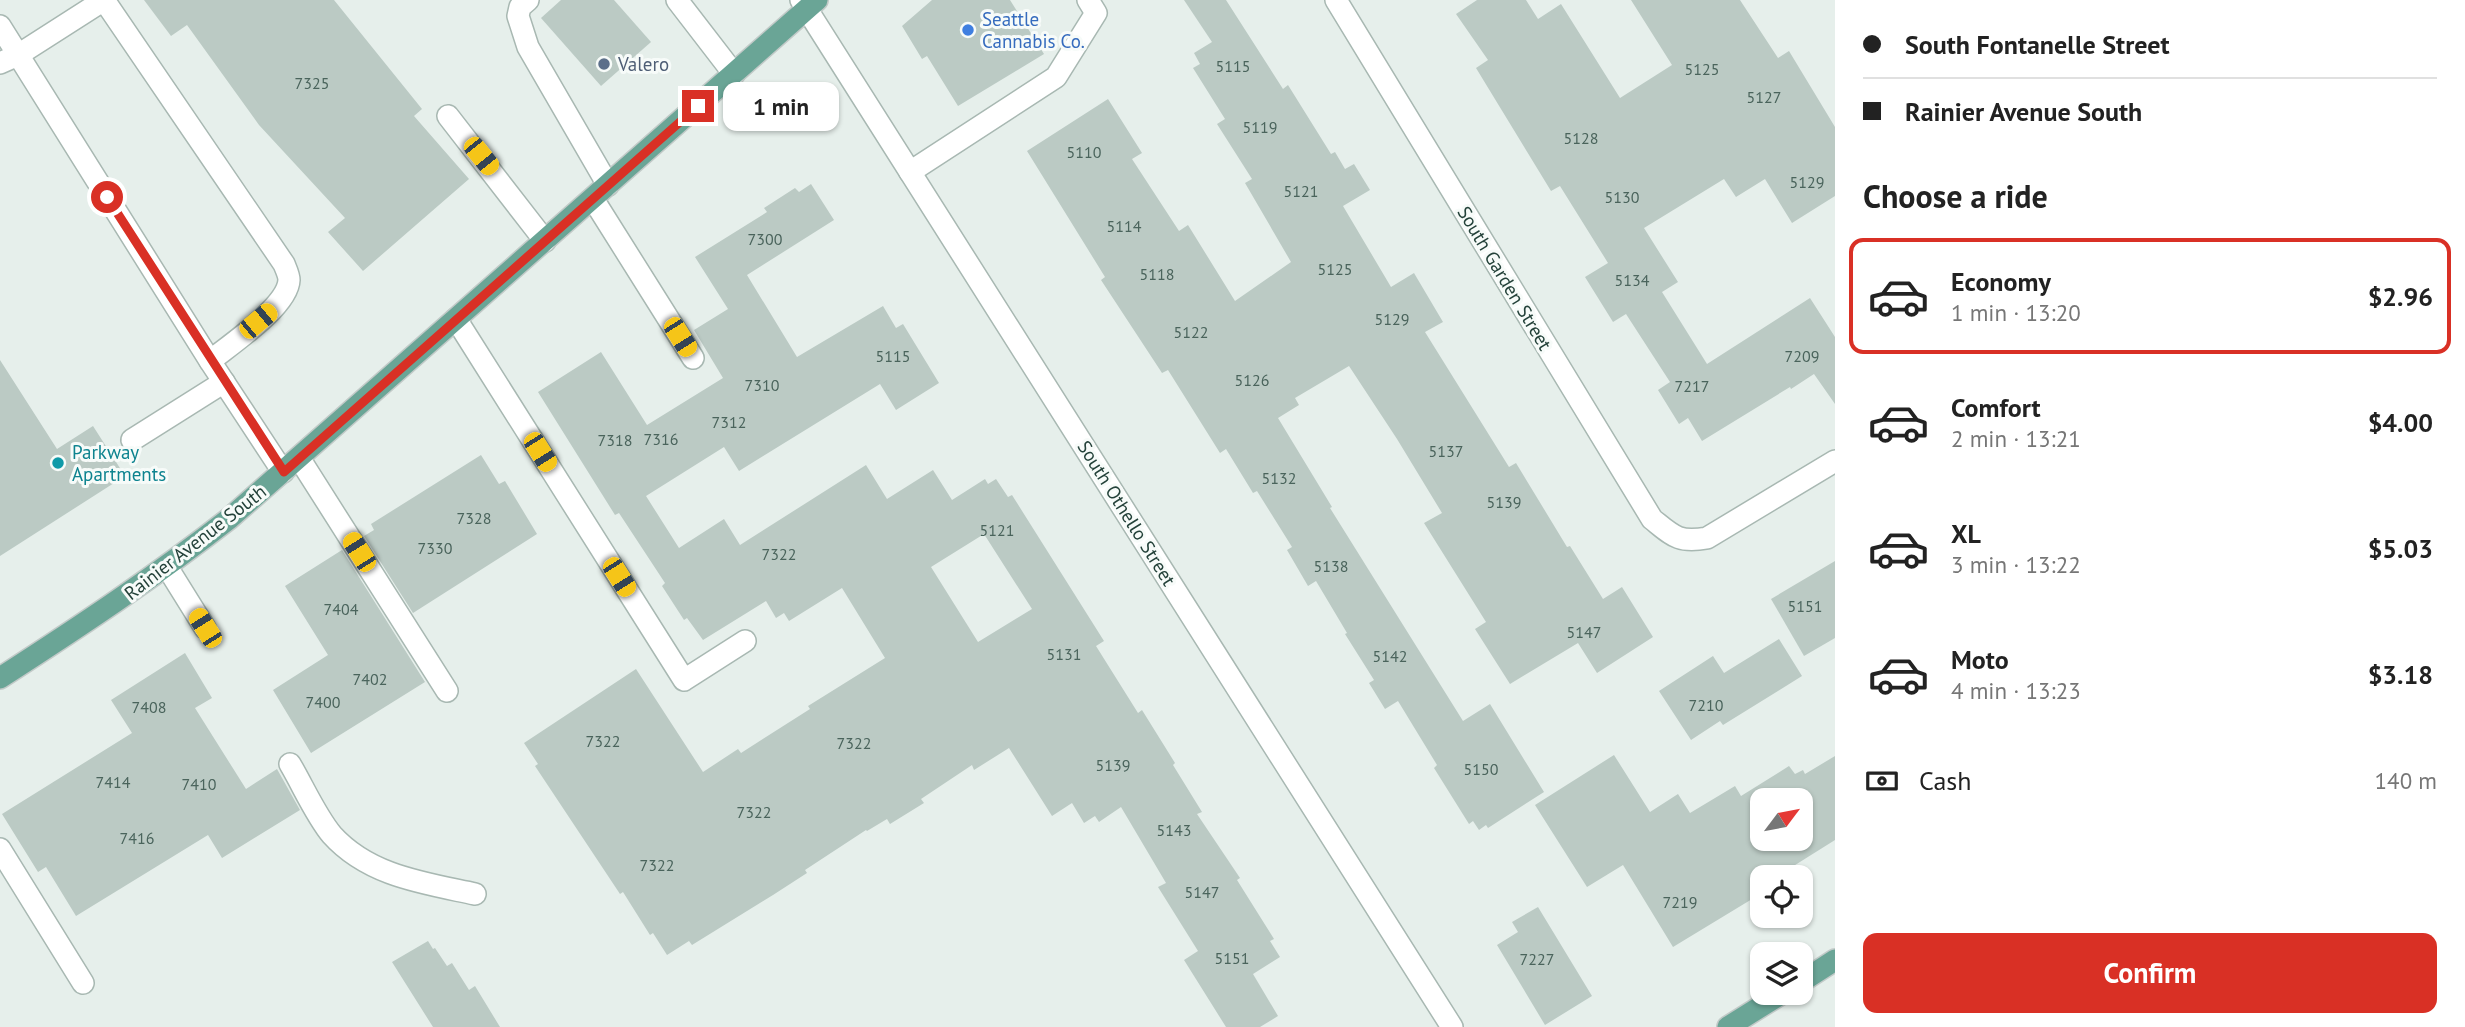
<!DOCTYPE html>
<html lang="en">
<head>
<meta charset="utf-8">
<style>
  body { margin:0; font-family:"PT Sans",sans-serif; background:#f6f6f6; color:#222; height:100vh; display:flex; flex-direction:column; font-size:26px; white-space:nowrap }
  * { box-sizing:border-box; margin:0 }
  p { font-size:23px; color:#767676 }
  .icon { flex:none; width:38px; height:38px; fill:none; stroke:currentColor; stroke-width:2; stroke-linecap:round; stroke-linejoin:round }
  .map { position:relative; flex:1; overflow:hidden }
  .panel { display:flex; flex-direction:column; background:#fff; width:630px }
  .panel>* { flex:none }
  .guide { display:grid; align-content:center; height:154px; padding:0 28px; background:#fff }
  .needle { width:46px; rotate:58deg }
  .controls { position:absolute; left:1750px; top:788px; display:grid; gap:14px }
  .controls a { display:grid; place-items:center; width:63px; height:63px; border-radius:14px; background:#fff; box-shadow:0 2px 5px #0004; font-size:35px }
  .end { position:absolute; width:32px; height:32px; margin:-16px; border:9px solid #d93025; background:#fff; box-shadow:0 0 0 4px #fff }
  .from { border-radius:50% }
  .bubble { position:absolute; height:49px; border-radius:14px; background:#fff; box-shadow:0 2px 5px #0004; font-size:23px; font-weight:700; line-height:49px; text-align:center }
  .car { position:absolute; width:21px; height:42px; margin:-21px -10px; border-radius:9px; box-shadow:0 0 5px 2px #0007; background:linear-gradient(#f5c518 24%,#345 0 40%,#f5c518 0 76%,#345 0 86%,#f5c518 0) }
  .guide b { display:flex; align-items:center; gap:24px; height:66px; font-size:26px }
  .guide b+b { border-top:2px solid #e0e0e0 }
  .guide i { width:18px; height:18px; background:#222 }
  ul { padding:0; list-style:none }
  li { display:flex; align-items:center; gap:21px; height:116px; margin:0 14px 10px; padding:0 14px; border:4px solid transparent; border-radius:14px }
  li div { flex:1 }
  li b { display:block; font-size:26px }
  li em { font-style:normal; font-weight:700 }
  li.current { border-color:#d93025 }
  li>.icon { width:63px; height:63px; stroke-width:1.5 }
  h2 { padding:0 28px; font-size:32px; line-height:84px }
  .pay { display:flex; align-items:center; gap:18px; height:77px; padding:0 28px; font-size:26px }
  .pay p { margin-inline-start:auto }
  .action { display:flex; gap:14px; margin-top:auto; padding:14px 28px }
  .action a { flex:1; height:80px; border-radius:14px; background:#d93025; color:#fff; font-size:28px; font-weight:700; line-height:80px; text-align:center }
  main { display:flex; flex:1; min-height:0 }
  .map>svg:first-child { display:block }
  .building { fill:#bbcac4; fill-rule:evenodd }
  .lines { fill:none; stroke-linecap:round; stroke-linejoin:round }
  .minor-casing { stroke:#a8b8b2; stroke-width:24 }
  .major-casing { stroke:#c2cac8; stroke-width:24 }
  .minor { stroke:#fff; stroke-width:21 }
  .major { stroke:#6aa596; stroke-width:21 }
  .route { stroke:#d93025; stroke-width:9 }
  .shop-dot { fill:#3f7fe0; stroke:#f7fbf9; stroke-width:2.5 }
  .service-dot { fill:#5c6f8a; stroke:#f7fbf9; stroke-width:2.5 }
  .culture-dot { fill:#0f9aa8; stroke:#f7fbf9; stroke-width:2.5 }
  .labels { text-anchor:middle; stroke-width:6; stroke-linejoin:round; paint-order:stroke }
  .number-label { font-size:16px; fill:#4a645c }
  .shop-label { font-size:19px; fill:#366cbe; stroke:#f7fbf9; text-anchor:start }
  .service-label { font-size:19px; fill:#4e5e75; stroke:#f7fbf9; text-anchor:start }
  .street-label { font-size:19px; fill:#24423a; stroke:#f7fbf9 }
  .culture-label { font-size:19px; fill:#0d838f; stroke:#f7fbf9; text-anchor:start }
</style>
</head>
<body>
<main>
<div class="map">
<svg width="1835" height="1027" viewBox="0 0 1835 1027">
  <rect width="100%" height="100%" fill="#e6efeb"/>
  <g class="building">
    <path d="M 144,0 L 334,0 L 422,109 L 414,116 L 469,179 L 363,271 L 328,232 L 345,218 L 259,125 L 187,25 L 171,36 Z"/>
    <path d="M 561,0 L 614,0 L 651,42 L 601,86 L 541,18 Z"/>
    <path d="M 932,0 L 1010,0 L 1044,54 L 958,106 L 927,56 L 922,59 L 902,26 Z"/>
    <path d="M 1184,0 L 1226,0 L 1283,89 L 1288,85 L 1331,154 L 1335,152 L 1345,169 L 1354,164 L 1370,190 L 1343,206 L 1391,287 L 1414,273 L 1443,322 L 1425,332 L 1509,467 L 1516,463 L 1567,547 L 1570,546 L 1603,599 L 1622,587 L 1653,637 L 1597,673 L 1578,643 L 1510,684 L 1475,629 L 1486,622 L 1424,523 L 1442,513 L 1397,439 L 1349,366 L 1295,398 L 1299,405 L 1278,418 L 1332,507 L 1330,508 L 1463,721 L 1490,704 L 1544,792 L 1488,828 L 1486,825 L 1479,830 L 1473,821 L 1469,824 L 1434,768 L 1437,765 L 1398,701 L 1385,709 L 1369,683 L 1374,680 L 1345,634 L 1347,633 L 1316,581 L 1308,586 L 1287,550 L 1292,547 L 1257,491 L 1253,493 L 1226,449 L 1220,453 L 1168,370 L 1162,373 L 1101,280 L 1105,277 L 1027,151 L 1108,99 L 1142,153 L 1132,159 L 1179,231 L 1188,225 L 1235,301 L 1291,262 L 1245,183 L 1252,179 L 1217,124 L 1225,119 L 1193,68 L 1200,64 L 1194,53 L 1212,42 Z"/>
    <path d="M 1477,0 L 1526,0 L 1538,19 L 1561,4 L 1620,98 L 1672,65 L 1631,0 L 1740,0 L 1778,58 L 1789,51 L 1835,127 L 1835,196 L 1792,223 L 1765,179 L 1736,197 L 1724,179 L 1644,228 L 1678,282 L 1662,292 L 1707,364 L 1810,298 L 1835,337 L 1835,404 L 1814,374 L 1791,389 L 1790,387 L 1702,441 L 1688,418 L 1679,424 L 1658,390 L 1670,382 L 1626,314 L 1613,322 L 1585,277 L 1608,263 L 1560,186 L 1551,191 L 1476,68 L 1488,60 L 1456,14 Z"/>
    <path d="M 811,184 L 834,220 L 747,275 L 797,357 L 883,306 L 896,328 L 903,324 L 939,383 L 896,410 L 880,384 L 739,471 L 724,447 L 646,496 L 679,548 L 724,519 L 740,545 L 866,465 L 887,499 L 933,470 L 952,500 L 985,479 L 988,484 L 996,479 L 1008,497 L 1012,495 L 1104,641 L 1096,646 L 1138,713 L 1142,710 L 1175,763 L 1173,765 L 1202,812 L 1197,814 L 1240,878 L 1237,880 L 1274,939 L 1270,941 L 1280,957 L 1253,974 L 1278,1016 L 1260,1027 L 1226,1027 L 1184,960 L 1198,951 L 1158,887 L 1166,883 L 1121,807 L 1099,822 L 1095,816 L 1084,823 L 1072,803 L 1052,816 L 1009,748 L 974,770 L 972,765 L 921,799 L 924,803 L 890,824 L 887,819 L 867,831 L 866,830 L 805,870 L 807,873 L 773,895 L 692,945 L 689,941 L 667,955 L 653,933 L 650,935 L 623,892 L 620,894 L 535,766 L 538,764 L 524,743 L 636,669 L 703,772 L 738,749 L 741,753 L 810,709 L 808,706 L 885,658 L 842,588 L 789,621 L 784,613 L 776,618 L 766,601 L 703,640 L 687,618 L 684,620 L 662,586 L 665,583 L 619,513 L 615,515 L 538,392 L 601,352 L 647,425 L 723,378 L 694,330 L 728,309 L 695,257 L 767,212 L 764,208 L 795,188 L 799,192 ZM 984,534 L 1032,609 L 978,642 L 931,567 Z"/>
    <path d="M 0,360 L 57,449 L 93,426 L 125,476 L 0,556 Z"/>
    <path d="M 481,455 L 499,484 L 505,481 L 537,534 L 413,613 L 364,536 L 374,530 L 371,524 Z"/>
    <path d="M 342,550 L 425,682 L 311,753 L 273,690 L 328,655 L 285,586 Z"/>
    <path d="M 1835,561 L 1835,638 L 1804,656 L 1771,599 Z"/>
    <path d="M 1779,639 L 1802,676 L 1723,725 L 1720,721 L 1691,740 L 1659,691 L 1713,656 L 1724,673 Z"/>
    <path d="M 185,653 L 212,698 L 195,708 L 246,789 L 277,769 L 300,810 L 222,858 L 208,835 L 76,916 L 46,867 L 38,872 L 2,814 L 132,733 L 111,700 Z"/>
    <path d="M 1614,755 L 1650,812 L 1678,794 L 1690,813 L 1735,786 L 1741,796 L 1789,766 L 1795,774 L 1803,770 L 1805,774 L 1835,756 L 1835,840 L 1776,877 L 1762,877 L 1762,893 L 1673,947 L 1623,865 L 1587,887 L 1535,805 ZM 1762,800 L 1801,800 L 1801,838 L 1762,838 Z"/>
    <path d="M 1538,907 L 1592,996 L 1545,1025 L 1497,945 L 1518,932 L 1512,922 Z"/>
    <path d="M 428,941 L 433,949 L 435,948 L 447,966 L 452,963 L 469,990 L 475,986 L 500,1027 L 433,1027 L 392,962 Z"/>
  </g>
  <g class="lines">
    <g class="minor-casing">
      <g id="minor">
        <path d="M 528,0 L 520,7 L 518,16 L 528,47 L 608,185"/>
        <path d="M 677,0 L 734,74"/>
        <path d="M 801,0 L 1452,1027"/>
        <path d="M 1336,0 L 1652,519 C 1673,536 1678,543 1707,538 L 1835,461"/>
        <path d="M 0,26 L 210,361 L 283,472"/>
        <path d="M 0,63 L 18,55 L 104,0 L 284,264 C 286,269 289,275 289,280 C 288,306 231,344 210,361"/>
        <path d="M 448,116 L 545,241"/>
        <path d="M 910,172 L 1056,77 L 1096,13 L 1088,0"/>
        <path d="M 593,199 L 693,358"/>
        <path d="M 456,319 L 684,680 L 745,641"/>
        <path d="M 132,440 L 224,382"/>
        <path d="M 299,458 L 447,691"/>
        <path d="M 167,567 L 205,628"/>
        <path d="M 290,764 C 303,786 316,816 332,835 C 369,876 424,883 475,894"/>
        <path d="M 0,849 L 83,983"/>
      </g>
    </g>
    <g class="major-casing">
      <g id="major">
        <path d="M 0,678 C 79,627 156,576 230,518 L 817,0"/>
        <path d="M 1801,982 L 1835,960"/>
        <path d="M 1728,1027 L 1784,992"/>
      </g>
    </g>
    <use href="#minor" class="minor"/>
    <use href="#major" class="major"/>
  </g>
  <g class="lines">
    <path class="route" d="M 107,197 L 284,472 L 698,106"/>
  </g>
  <circle class="shop-dot" cx="968" cy="30" r="7"/>
  <circle class="service-dot" cx="604" cy="64" r="7"/>
  <circle class="culture-dot" cx="58" cy="463" r="7"/>
  <g class="labels">
    <g class="number-label">
      <text x="1233" y="72">5115</text>
      <text x="1702" y="75">5125</text>
      <text x="312" y="89">7325</text>
      <text x="1764" y="103">5127</text>
      <text x="1260" y="133">5119</text>
      <text x="1581" y="144">5128</text>
      <text x="1084" y="158">5110</text>
      <text x="1807" y="188">5129</text>
      <text x="1301" y="197">5121</text>
      <text x="1622" y="203">5130</text>
      <text x="1124" y="232">5114</text>
      <text x="765" y="245">7300</text>
      <text x="1335" y="275">5125</text>
      <text x="1157" y="280">5118</text>
      <text x="1632" y="286">5134</text>
      <text x="1392" y="325">5129</text>
      <text x="1191" y="338">5122</text>
      <text x="893" y="362">5115</text>
      <text x="1802" y="362">7209</text>
      <text x="1252" y="386">5126</text>
      <text x="762" y="391">7310</text>
      <text x="1692" y="392">7217</text>
      <text x="729" y="428">7312</text>
      <text x="661" y="445">7316</text>
      <text x="615" y="446">7318</text>
      <text x="1446" y="457">5137</text>
      <text x="1279" y="484">5132</text>
      <text x="1504" y="508">5139</text>
      <text x="474" y="524">7328</text>
      <text x="997" y="536">5121</text>
      <text x="435" y="554">7330</text>
      <text x="779" y="560">7322</text>
      <text x="1331" y="572">5138</text>
      <text x="1805" y="612">5151</text>
      <text x="341" y="615">7404</text>
      <text x="1584" y="638">5147</text>
      <text x="1064" y="660">5131</text>
      <text x="1390" y="662">5142</text>
      <text x="370" y="685">7402</text>
      <text x="323" y="708">7400</text>
      <text x="1706" y="711">7210</text>
      <text x="149" y="713">7408</text>
      <text x="603" y="747">7322</text>
      <text x="854" y="749">7322</text>
      <text x="1113" y="771">5139</text>
      <text x="1481" y="775">5150</text>
      <text x="113" y="788">7414</text>
      <text x="199" y="790">7410</text>
      <text x="754" y="818">7322</text>
      <text x="1174" y="836">5143</text>
      <text x="137" y="844">7416</text>
      <text x="657" y="871">7322</text>
      <text x="1202" y="898">5147</text>
      <text x="1680" y="908">7219</text>
      <text x="1232" y="964">5151</text>
      <text x="1537" y="965">7227</text>
    </g>
    <g class="shop-label">
      <text x="982" y="26">Seattle<tspan x="982" dy="22">Cannabis Co.</tspan></text>
    </g>
    <g class="service-label">
      <text x="618" y="71">Valero</text>
    </g>
    <g class="street-label">
      <text transform="translate(1505 278) rotate(59)" y="7">South Garden Street</text>
      <text transform="translate(1127 513) rotate(58)" y="7">South Othello Street</text>
      <text transform="translate(195 542) rotate(-38)" y="7">Rainier Avenue South</text>
    </g>
    <g class="culture-label">
      <text x="72" y="459">Parkway<tspan x="72" dy="22">Apartments</tspan></text>
    </g>
  </g>
</svg>
<div class="controls">
<a><svg class="needle" viewBox="-14 -14 28 28"><path d="M0-13l5 13h-10z" fill="#e53935"/><path d="M0 13l5-13h-10z" fill="#767676"/></svg></a>
<a><svg class="icon" aria-label="locate" viewBox="0 0 24 24"><circle cx="12" cy="12" r="6"/><path d="M12 2v4M12 18v4M2 12h4M18 12h4"/></svg></a>
<a><svg class="icon" aria-label="layers" viewBox="0 0 24 24"><path d="M12 4l9 5-9 5-9-5zM3 14l9 5 9-5"/></svg></a>
</div>
<i class="end from" style="left:107px;top:197px"></i>
<i class="end" style="left:698px;top:106px"></i>
<div class="bubble" style="left:723px;top:82px;width:116px">1 min</div>
<i class="car" style="left:481px;top:156px;rotate:141deg"></i>
<i class="car" style="left:258px;top:321px;rotate:50deg"></i>
<i class="car" style="left:680px;top:337px;rotate:148deg"></i>
<i class="car" style="left:540px;top:452px;rotate:148deg"></i>
<i class="car" style="left:359px;top:552px;rotate:328deg"></i>
<i class="car" style="left:619px;top:577px;rotate:148deg"></i>
<i class="car" style="left:205px;top:628px;rotate:328deg"></i>
</div>
<section class="panel">
<div class="guide">
<b><i class="from"></i>South Fontanelle Street</b>
<b><i></i>Rainier Avenue South</b>
</div>
<h2>Choose a ride</h2>
<ul>
<li class="current"><svg class="icon" aria-label="car" viewBox="0 0 24 24"><path d="M5 17H2v-5l4-1 3-4h7l3 4 3 1v5h-3M9 17h6M6 11h13"/><circle cx="7" cy="17" r="2"/><circle cx="17" cy="17" r="2"/></svg><div><b>Economy</b><p>1 min · 13:20</p></div><em>$2.96</em></li>
<li><svg class="icon" aria-label="car" viewBox="0 0 24 24"><path d="M5 17H2v-5l4-1 3-4h7l3 4 3 1v5h-3M9 17h6M6 11h13"/><circle cx="7" cy="17" r="2"/><circle cx="17" cy="17" r="2"/></svg><div><b>Comfort</b><p>2 min · 13:21</p></div><em>$4.00</em></li>
<li><svg class="icon" aria-label="car" viewBox="0 0 24 24"><path d="M5 17H2v-5l4-1 3-4h7l3 4 3 1v5h-3M9 17h6M6 11h13"/><circle cx="7" cy="17" r="2"/><circle cx="17" cy="17" r="2"/></svg><div><b>XL</b><p>3 min · 13:22</p></div><em>$5.03</em></li>
<li><svg class="icon" aria-label="car" viewBox="0 0 24 24"><path d="M5 17H2v-5l4-1 3-4h7l3 4 3 1v5h-3M9 17h6M6 11h13"/><circle cx="7" cy="17" r="2"/><circle cx="17" cy="17" r="2"/></svg><div><b>Moto</b><p>4 min · 13:23</p></div><em>$3.18</em></li>
</ul>
<div class="pay"><svg class="icon" aria-label="cash" viewBox="0 0 24 24"><path d="M3 7h18v10H3z"/><circle cx="12" cy="12" r="2"/></svg>Cash<p>140 m</p></div>
<div class="action"><a>Confirm</a></div>
</section>
</main>
</body>
</html>
